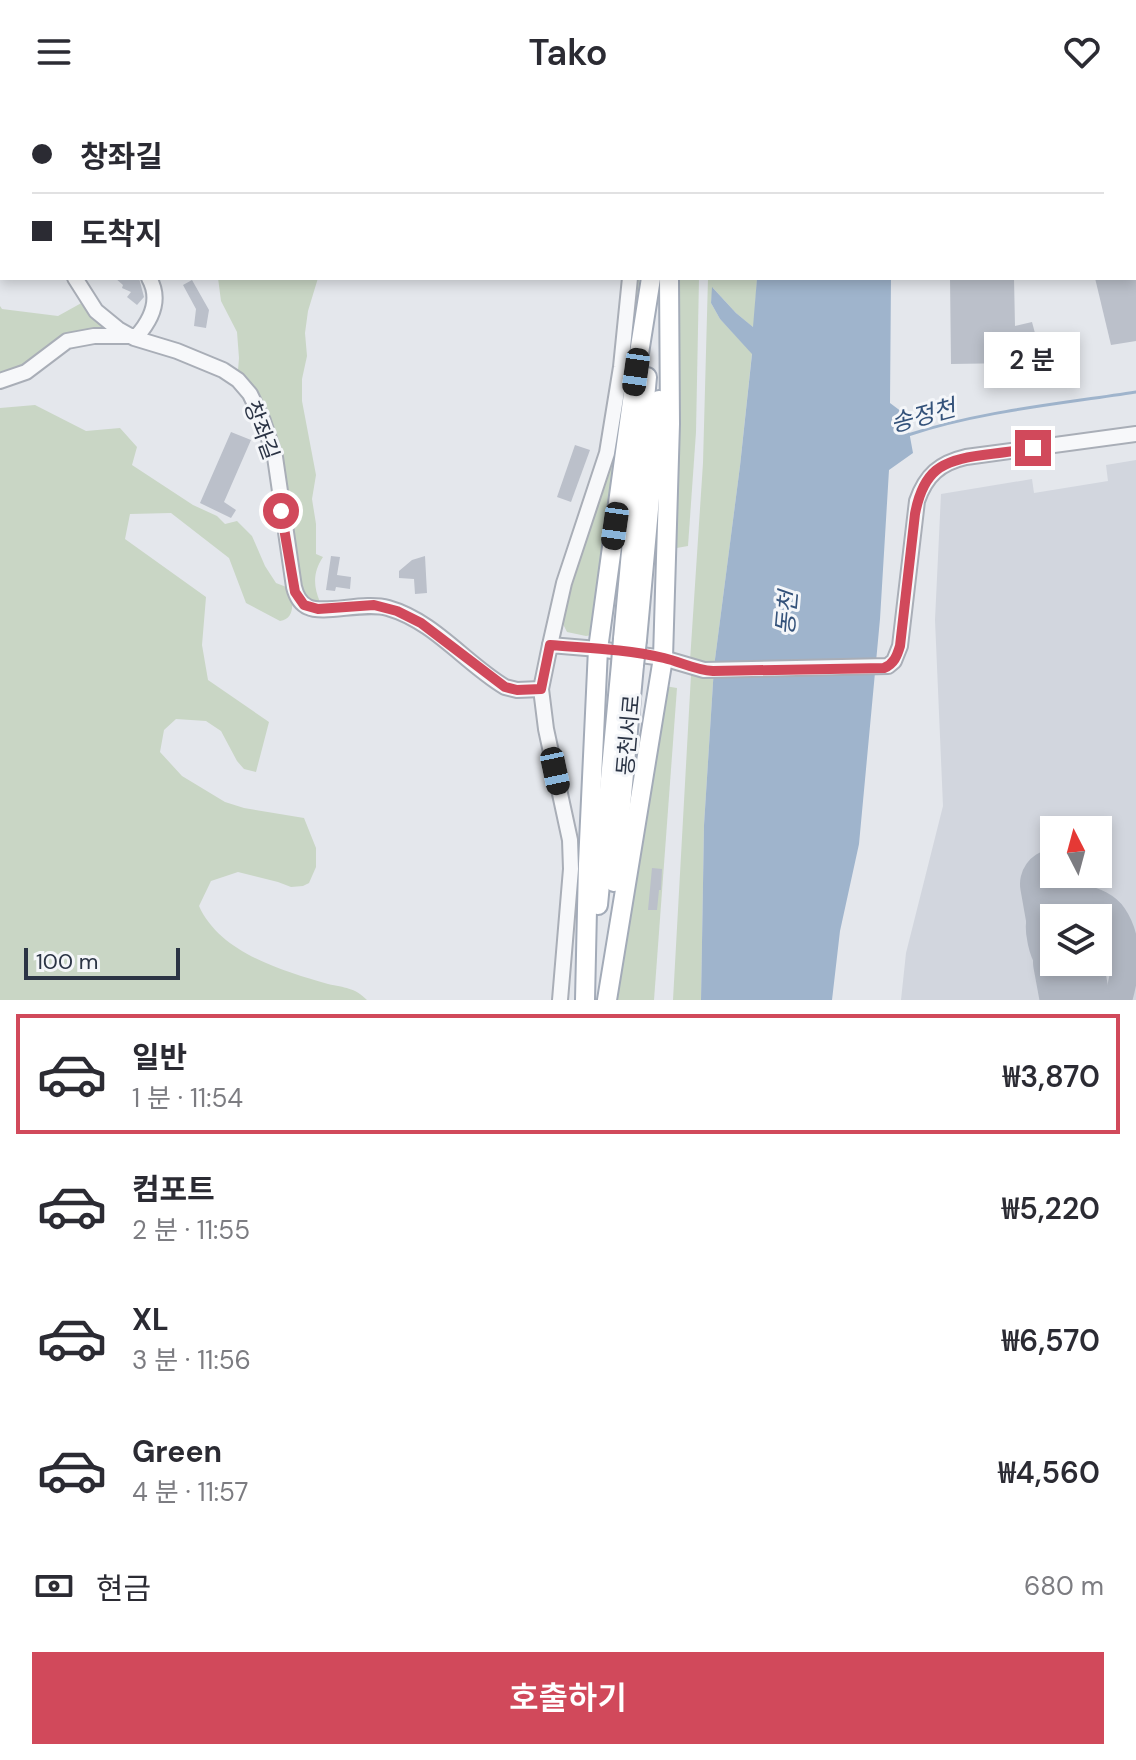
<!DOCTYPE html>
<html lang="ko">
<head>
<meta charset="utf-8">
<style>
  body { margin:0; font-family:"DM Sans","Noto Sans KR",sans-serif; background:#f2f2f3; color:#2b2b33; height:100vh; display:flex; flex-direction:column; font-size:30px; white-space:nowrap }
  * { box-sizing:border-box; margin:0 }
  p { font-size:26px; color:#7c7c81 }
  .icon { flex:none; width:44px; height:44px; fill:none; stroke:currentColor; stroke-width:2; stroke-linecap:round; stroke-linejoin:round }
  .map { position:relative; height:896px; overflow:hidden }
  .drawer { display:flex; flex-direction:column; background:#fff; flex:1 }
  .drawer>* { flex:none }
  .hud { position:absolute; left:0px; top:0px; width:1136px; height:176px; box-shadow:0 4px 12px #0003; display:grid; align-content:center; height:176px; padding:0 32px; background:#fff }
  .needle { width:52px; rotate:354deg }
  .controls { position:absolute; left:1040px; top:712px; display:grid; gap:16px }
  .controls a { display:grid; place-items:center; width:72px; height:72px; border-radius:0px; background:#fff; box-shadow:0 4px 12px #0003; font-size:40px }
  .scale { position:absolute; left:24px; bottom:20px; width:156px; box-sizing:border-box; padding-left:8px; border:4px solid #2b3445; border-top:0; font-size:22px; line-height:28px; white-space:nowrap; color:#2b3445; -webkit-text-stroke:6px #f4f6f9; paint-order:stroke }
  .end { position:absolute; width:36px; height:36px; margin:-18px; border:10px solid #d1495b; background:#fff; box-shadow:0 0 0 4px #fff }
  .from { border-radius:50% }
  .bubble { position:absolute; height:56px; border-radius:0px; background:#fff; box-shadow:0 4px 12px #0003; font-size:26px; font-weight:600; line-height:56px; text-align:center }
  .car { position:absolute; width:24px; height:48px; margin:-24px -12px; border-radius:10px; box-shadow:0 0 6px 2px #0007; background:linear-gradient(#222 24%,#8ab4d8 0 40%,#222 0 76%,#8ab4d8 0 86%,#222 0) }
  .hud b { display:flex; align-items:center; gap:28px; height:76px; font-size:30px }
  .hud b+b { border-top:2px solid #e1e1e2 }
  .hud i { width:20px; height:20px; background:#2b2b33 }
  ul { padding:14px 0 0; list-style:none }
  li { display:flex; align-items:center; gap:24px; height:120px; margin:0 16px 12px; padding:0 16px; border:4px solid transparent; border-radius:0px }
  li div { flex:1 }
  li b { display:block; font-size:30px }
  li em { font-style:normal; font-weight:600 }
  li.active { border-color:#d1495b }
  li>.icon { width:72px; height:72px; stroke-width:1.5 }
  .pay { display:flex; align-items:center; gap:20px; height:88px; padding:0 32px; font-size:30px }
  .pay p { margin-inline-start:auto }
  .primary-button { display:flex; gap:16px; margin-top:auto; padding:16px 32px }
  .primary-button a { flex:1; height:92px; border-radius:0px; background:#d1495b; color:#fff; font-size:32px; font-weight:600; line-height:92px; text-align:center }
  header { display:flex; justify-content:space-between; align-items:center; height:104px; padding:0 32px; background:#fff; font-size:36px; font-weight:600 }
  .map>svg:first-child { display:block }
  .built { fill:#d2d6de; fill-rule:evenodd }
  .green { fill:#c9d6c5 }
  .water { fill:#9fb4cc }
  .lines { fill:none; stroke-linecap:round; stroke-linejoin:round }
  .stream { stroke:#9fb4cc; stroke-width:3 }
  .taxiway { stroke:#b0b6c1; stroke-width:28 }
  .runway { stroke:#b0b6c1; stroke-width:70 }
  .building { fill:#bbc0ca }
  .minor-casing { stroke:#a9aeb7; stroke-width:18 }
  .major-casing { stroke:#a3abb8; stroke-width:22 }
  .minor { stroke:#f7f8fa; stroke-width:14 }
  .major { stroke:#fff; stroke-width:18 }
  .major-bridge-casing { stroke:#a3abb8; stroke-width:22; stroke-linecap:butt }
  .major-bridge { stroke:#fff; stroke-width:18 }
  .route { stroke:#d1495b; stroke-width:10 }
  .labels { text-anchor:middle; stroke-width:6; stroke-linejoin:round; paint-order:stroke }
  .street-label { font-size:22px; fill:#2b3445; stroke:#f4f6f9 }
  .water-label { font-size:24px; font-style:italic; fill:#34527a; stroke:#f4f6f9 }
</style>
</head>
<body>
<header><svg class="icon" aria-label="menu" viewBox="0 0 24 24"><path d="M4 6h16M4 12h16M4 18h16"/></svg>Tako<svg class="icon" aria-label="heart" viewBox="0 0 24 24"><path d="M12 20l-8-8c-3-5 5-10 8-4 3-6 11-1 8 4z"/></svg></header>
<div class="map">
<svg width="1136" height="896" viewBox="0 0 1136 896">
  <rect width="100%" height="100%" fill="#e4e7ec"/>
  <path class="built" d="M 1136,356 L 1136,896 L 901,896 L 906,849 L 943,702 L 935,516 L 941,390 L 1032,375 L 1034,389 L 1108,377 L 1106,361 ZM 1054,726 L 1098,726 L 1098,770 L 1054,770 ZM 1054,814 L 1098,814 L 1098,858 L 1054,858 Z"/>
  <g class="green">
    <path d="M 218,174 L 318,174 L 308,207 L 305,229 L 307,252 L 302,275 L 302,297 L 316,371 L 312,395 L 316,420 L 316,450 L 323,453 C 313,468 313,482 320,498 L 312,497 L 301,488 L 259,294 L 253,282 L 238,266 L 239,254 L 237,228 L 221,197 Z"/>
    <path d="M 636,174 L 640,174 L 634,247 L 592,531 L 586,532 L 567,528 L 561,516 L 569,480 L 588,428 Z"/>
    <path d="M 678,174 L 699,174 L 696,328 L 688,442 L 671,445 Z"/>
    <path d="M 708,174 L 757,174 L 754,224 L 736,209 L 713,184 L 711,199 L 720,215 L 752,249 L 740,362 L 714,563 L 704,721 L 701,896 L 673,896 L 691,571 L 701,570 L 690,557 L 703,359 Z"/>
    <path d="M 85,197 L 114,228 L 91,228 L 0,273 L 0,202 L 2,205 L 58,212 Z"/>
    <path d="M 35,301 L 86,327 L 120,324 L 137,343 L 132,361 L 193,401 L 217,412 L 225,420 L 237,417 L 252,432 L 265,462 L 276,479 L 289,484 C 293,496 296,515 280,517 L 246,499 L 229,454 L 171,409 L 130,410 L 125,435 L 206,493 L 202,541 L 208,576 L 269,618 L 256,668 L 244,665 L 237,657 L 221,627 L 206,617 L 176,615 L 164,626 L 160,648 L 182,672 L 225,698 L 244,704 L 304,714 L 316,744 L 316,763 L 309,779 L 303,782 L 291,783 L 278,778 L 238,768 L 211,777 L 199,802 C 220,849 283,867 328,880 C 345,884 354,883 367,896 L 0,896 L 0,304 Z"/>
    <path d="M 665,582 L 677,584 L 654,896 L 615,896 Z"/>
  </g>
  <path class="water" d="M 757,174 L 891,174 L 890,299 L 906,311 L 913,349 L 889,366 L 880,515 L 859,740 L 840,827 L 832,896 L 701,896 L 704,721 L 714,563 L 740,362 L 752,250 L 720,215 L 711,199 L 712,183 L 736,209 L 753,223 Z"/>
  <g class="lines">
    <path class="stream" d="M 908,331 C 981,307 1060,300 1136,288"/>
    <path class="taxiway" d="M 1068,896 C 1061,875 1044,856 1041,834 C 1039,824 1039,812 1046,804 C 1061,786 1101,794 1113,812 C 1130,837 1126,869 1118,896"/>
    <g class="runway">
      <path d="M 1055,780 L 1061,814"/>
      <path d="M 1068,858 L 1075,896"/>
    </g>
  </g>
  <g class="building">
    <path d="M 115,174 L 139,174 L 144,193 L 137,201 L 127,193 L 131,188 L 122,184 L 123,181 Z"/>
    <path d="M 950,174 L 1014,174 L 1015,222 L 1032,218 L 1039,244 L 1016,250 L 1016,259 L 951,260 Z"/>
    <path d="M 1095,174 L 1136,174 L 1136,237 L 1111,241 Z"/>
    <path d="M 192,176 L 209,206 L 206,224 L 194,222 L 196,205 L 183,181 Z"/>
    <path d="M 231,328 L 251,336 L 224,398 L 236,406 L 231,414 L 200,399 Z"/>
    <path d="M 575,341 L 590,346 L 571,398 L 557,393 Z"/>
    <path d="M 331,452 L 340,453 L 337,471 L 351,473 L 350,485 L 336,483 L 335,487 L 326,486 Z"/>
    <path d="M 425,452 L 427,489 L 415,490 L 414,475 L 399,474 L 399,467 L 412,456 Z"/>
    <path d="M 652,764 L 662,765 L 661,786 L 659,786 L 657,806 L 648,806 Z"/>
  </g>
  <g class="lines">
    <g class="minor-casing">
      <g id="minor">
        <path d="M 584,0 L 585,2"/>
        <path d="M 16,2 L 17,0"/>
        <path d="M 88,2 L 89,0"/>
        <path d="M 151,2 L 151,0"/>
        <path d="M 0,4 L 2,6"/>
        <path d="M 0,82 L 2,78"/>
        <path d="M 0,122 L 2,124"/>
        <path d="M 75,174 L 96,207 L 118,225 L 134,234 L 177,247 L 223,266 L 238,276 L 250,290 L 263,317 L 275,353 L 294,483 C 296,491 299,499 308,503 C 324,511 364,497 388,504 C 434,517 465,559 505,583 L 517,586 L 541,585"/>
        <path d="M 0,277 L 26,268 L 67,237 L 94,232 L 137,232 C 152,215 161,195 149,174"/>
        <path d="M 550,541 L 564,479 L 607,349 L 621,263 L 630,174"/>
        <path d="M 560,896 L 571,765 L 570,736 L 546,625 L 541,585 L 550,541 L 598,545 L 663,554 L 704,566 L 888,562 L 894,557 L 900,542 L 917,397 C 926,371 940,359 966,353 L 1136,330"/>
      </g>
    </g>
    <g class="major-casing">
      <g id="major">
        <path d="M 658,2 L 658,0"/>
        <path d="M 672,2 L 672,0"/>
        <path d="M 623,535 L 647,273"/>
        <path d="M 637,536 L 659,296"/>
        <path d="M 614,778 L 634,561"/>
        <path d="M 598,801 L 621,560"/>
        <path d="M 585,896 L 588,760 L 598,545 L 636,268 L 651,174"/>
        <path d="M 607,896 L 663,554 L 670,320 L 669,174"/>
      </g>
    </g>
    <use href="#minor" class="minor"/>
    <use href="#major" class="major"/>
    <g class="major-bridge-casing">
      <g id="major-bridge">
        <path d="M 621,560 L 623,535"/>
        <path d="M 634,561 L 637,536"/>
      </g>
    </g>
    <use href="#major-bridge" class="major-bridge"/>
  </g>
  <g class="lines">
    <path class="route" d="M 281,407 L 295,488 L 304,501 L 318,505 L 374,501 L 397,507 L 421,519 L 505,583 L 517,586 L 541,585 L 550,541 C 588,544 627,545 664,554 C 681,558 695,566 713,567 L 884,564 C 894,560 897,552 900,542 L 915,410 C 923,367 941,356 983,351 C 1000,349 1016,347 1033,344"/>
  </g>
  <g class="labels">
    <g class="street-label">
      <text transform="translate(262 326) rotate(70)" y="8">창좌길</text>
      <text transform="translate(628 631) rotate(-85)" y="8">동천서로</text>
    </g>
    <g class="water-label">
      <text transform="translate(923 312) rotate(-15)" y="8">송정천</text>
      <text transform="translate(787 509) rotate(-85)" y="8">동천</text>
    </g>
  </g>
</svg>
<div class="controls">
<a><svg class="needle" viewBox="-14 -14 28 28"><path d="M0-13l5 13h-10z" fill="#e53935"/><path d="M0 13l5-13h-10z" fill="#7c7c81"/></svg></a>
<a><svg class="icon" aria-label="layers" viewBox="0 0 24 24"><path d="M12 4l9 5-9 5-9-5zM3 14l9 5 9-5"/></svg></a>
</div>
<div class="scale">100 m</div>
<i class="end from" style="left:281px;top:407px"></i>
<i class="end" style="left:1033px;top:344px"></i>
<div class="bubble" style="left:984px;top:228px;width:96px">2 분</div>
<i class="car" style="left:636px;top:268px;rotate:188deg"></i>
<i class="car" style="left:615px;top:422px;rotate:188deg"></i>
<i class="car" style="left:555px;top:667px;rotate:168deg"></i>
<div class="hud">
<b><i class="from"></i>창좌길</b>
<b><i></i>도착지</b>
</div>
</div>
<section class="drawer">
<ul>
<li class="active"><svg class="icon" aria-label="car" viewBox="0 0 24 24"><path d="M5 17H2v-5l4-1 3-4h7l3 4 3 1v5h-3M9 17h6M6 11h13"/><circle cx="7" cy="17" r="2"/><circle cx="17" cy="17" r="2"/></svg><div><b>일반</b><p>1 분 · 11:54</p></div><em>₩3,870</em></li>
<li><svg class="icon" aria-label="car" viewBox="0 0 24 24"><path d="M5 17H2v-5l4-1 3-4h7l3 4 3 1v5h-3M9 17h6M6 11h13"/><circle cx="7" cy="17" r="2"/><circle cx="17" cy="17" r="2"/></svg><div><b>컴포트</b><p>2 분 · 11:55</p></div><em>₩5,220</em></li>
<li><svg class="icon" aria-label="car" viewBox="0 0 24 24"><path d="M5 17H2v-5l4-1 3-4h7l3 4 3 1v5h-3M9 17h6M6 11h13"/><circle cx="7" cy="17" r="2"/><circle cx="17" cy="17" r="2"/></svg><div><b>XL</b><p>3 분 · 11:56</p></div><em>₩6,570</em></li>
<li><svg class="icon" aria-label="car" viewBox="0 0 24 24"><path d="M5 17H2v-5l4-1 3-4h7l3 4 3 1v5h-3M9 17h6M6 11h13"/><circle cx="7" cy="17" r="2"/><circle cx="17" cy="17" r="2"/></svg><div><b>Green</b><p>4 분 · 11:57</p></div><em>₩4,560</em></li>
</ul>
<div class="pay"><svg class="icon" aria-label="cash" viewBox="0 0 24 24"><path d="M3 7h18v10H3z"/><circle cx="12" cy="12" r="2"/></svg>현금<p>680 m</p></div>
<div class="primary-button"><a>호출하기</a></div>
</section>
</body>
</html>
